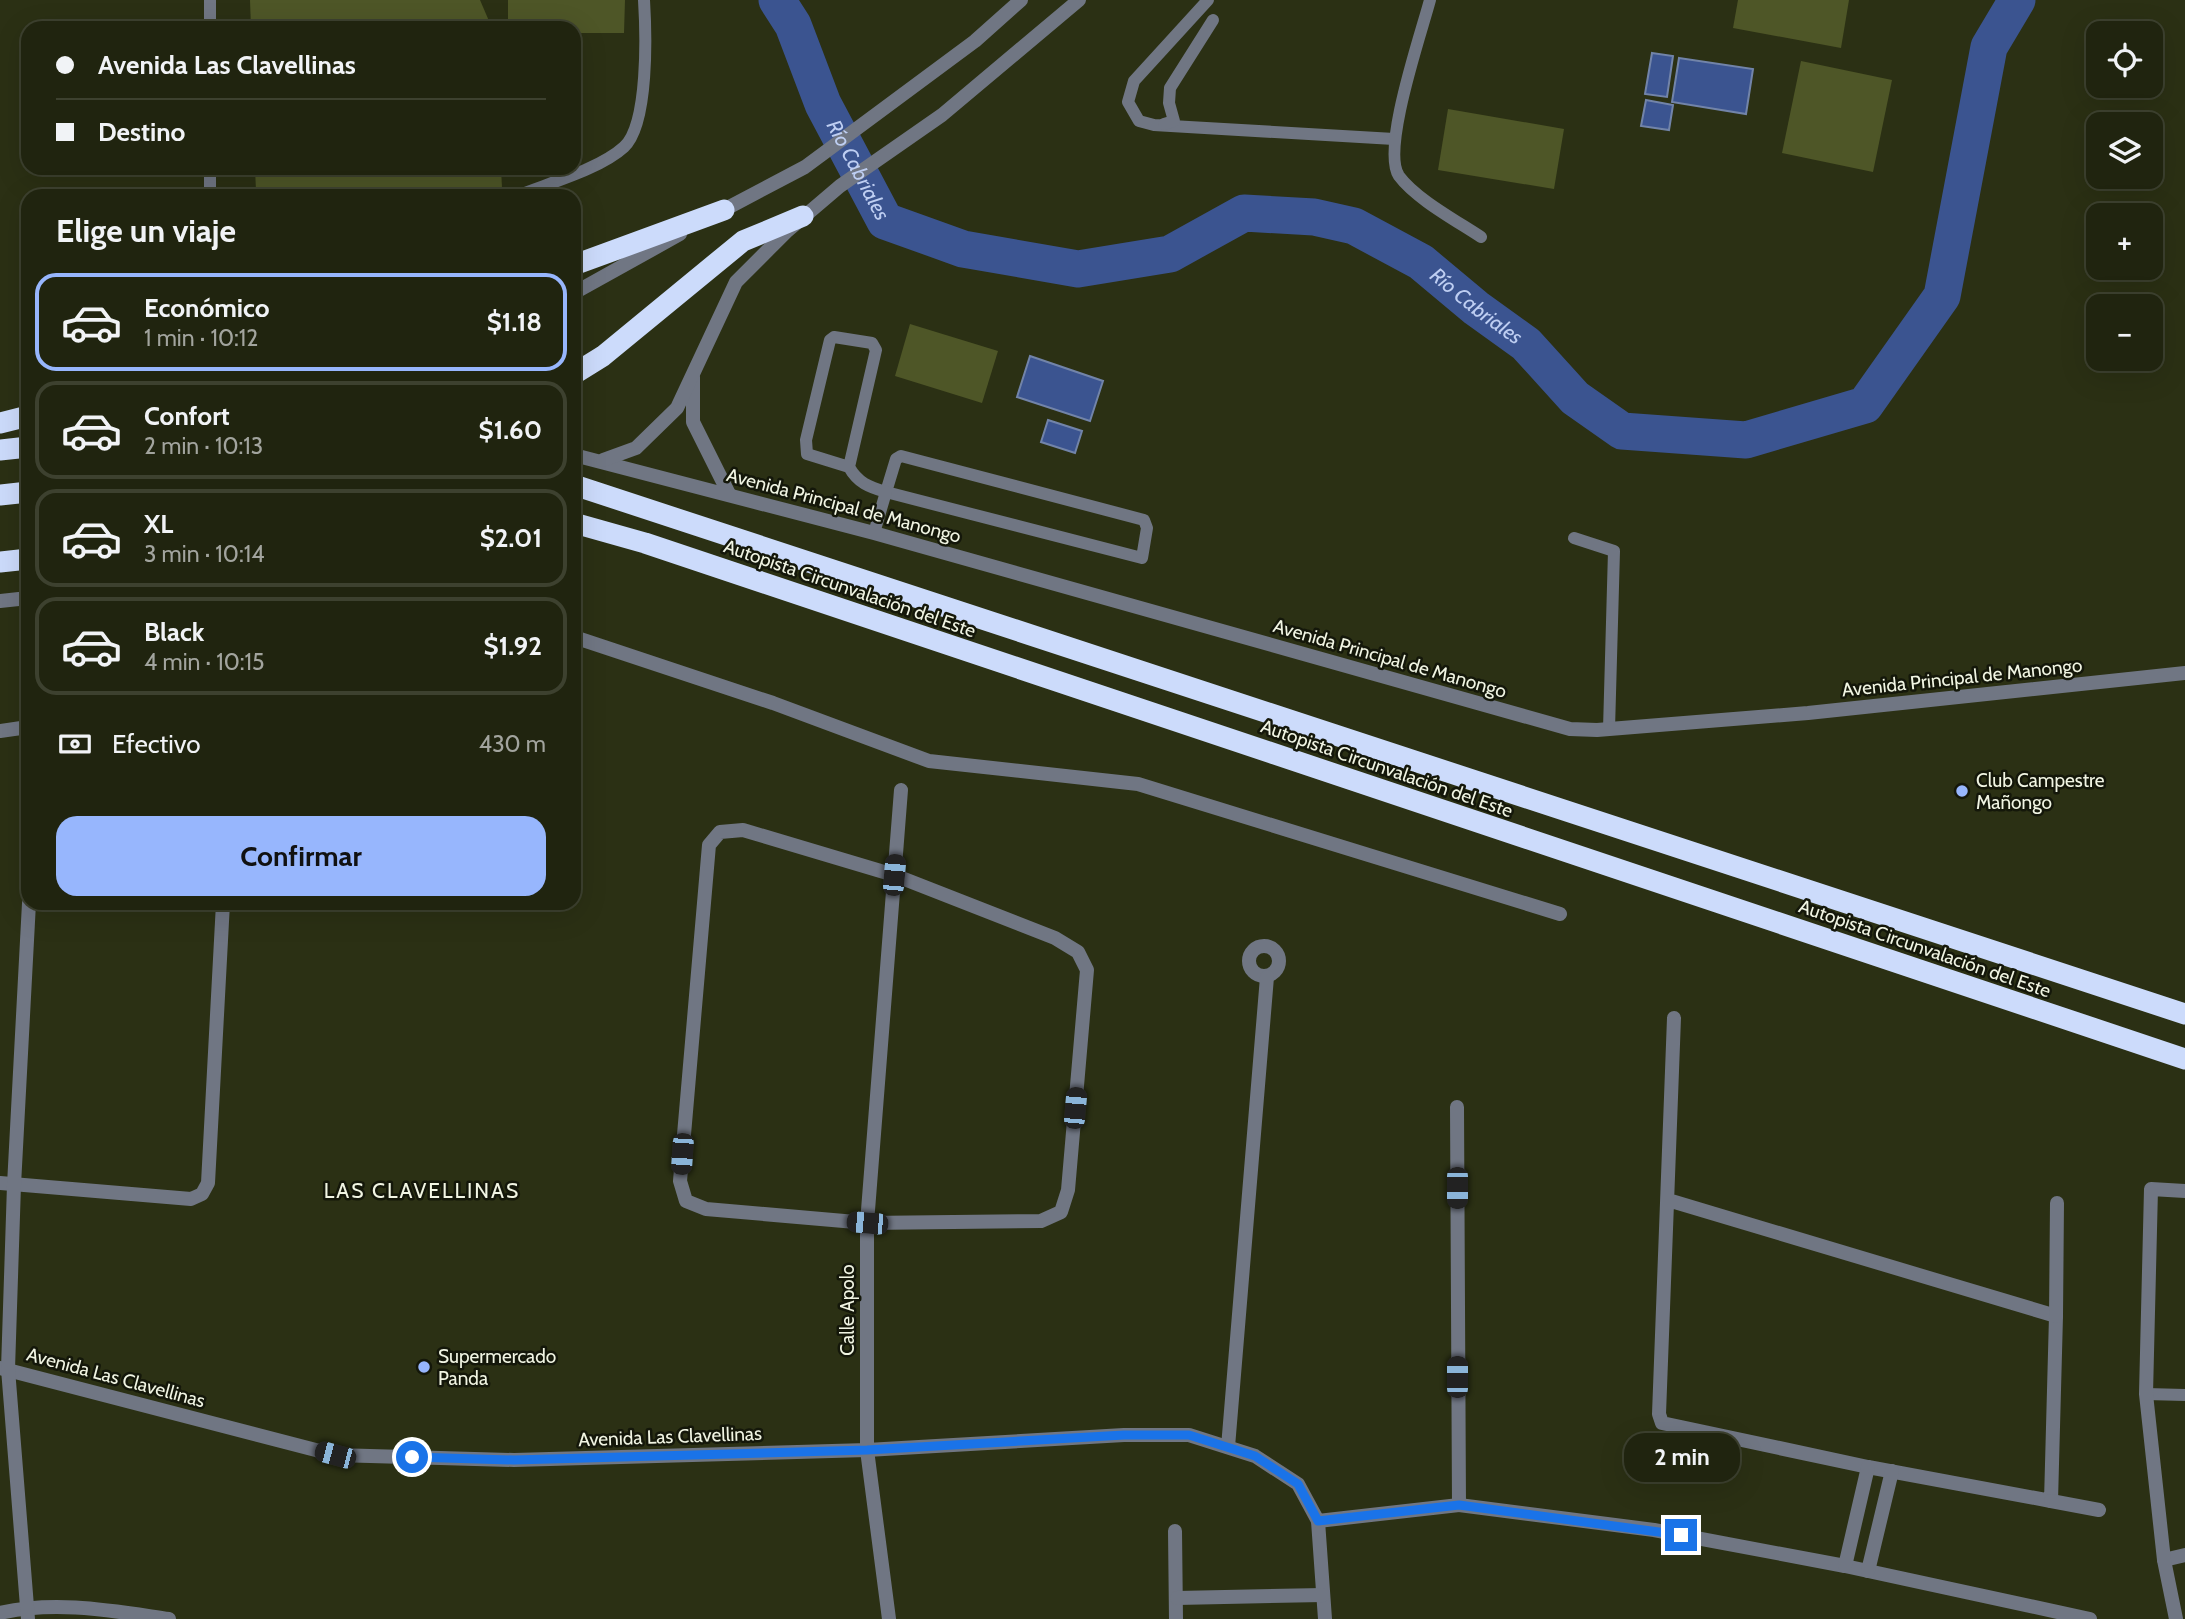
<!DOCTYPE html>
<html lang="es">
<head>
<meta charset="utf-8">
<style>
  body { margin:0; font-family:Cabin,sans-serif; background:#282c18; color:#f1f3f6; height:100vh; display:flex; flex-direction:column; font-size:26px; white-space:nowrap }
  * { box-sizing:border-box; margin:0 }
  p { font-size:23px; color:#a2a49e }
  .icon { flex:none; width:38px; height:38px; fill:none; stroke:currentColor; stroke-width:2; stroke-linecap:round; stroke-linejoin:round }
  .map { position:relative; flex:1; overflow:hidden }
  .details { position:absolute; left:21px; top:189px; width:560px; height:721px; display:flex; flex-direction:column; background:#20240f; border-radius:21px; box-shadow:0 7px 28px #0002,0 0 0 2px #3d412f }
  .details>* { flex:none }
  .top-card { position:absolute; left:21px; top:21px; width:560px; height:154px; border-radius:21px; box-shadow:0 7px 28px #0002,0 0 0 2px #3d412f; display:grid; align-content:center; height:154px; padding:0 35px; background:#20240f }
  .buttons { position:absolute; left:2086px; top:21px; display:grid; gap:14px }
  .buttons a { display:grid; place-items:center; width:77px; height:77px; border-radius:14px; background:#20240f; box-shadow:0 7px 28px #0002,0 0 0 2px #3d412f; font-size:35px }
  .end { position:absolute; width:32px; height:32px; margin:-16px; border:9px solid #1a73e8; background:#fff; box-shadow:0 0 0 4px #fff }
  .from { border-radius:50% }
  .bubble { position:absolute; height:49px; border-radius:21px; background:#20240f; box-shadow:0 7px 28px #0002,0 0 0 2px #3d412f; font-size:23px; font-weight:700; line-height:49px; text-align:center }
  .car { position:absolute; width:21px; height:42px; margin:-21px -10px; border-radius:9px; box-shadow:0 0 5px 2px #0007; background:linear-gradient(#222 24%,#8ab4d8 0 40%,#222 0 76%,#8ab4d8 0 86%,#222 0) }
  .top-card b { display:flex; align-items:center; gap:24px; height:66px; font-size:26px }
  .top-card b+b { border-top:2px solid #3d412f }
  .top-card i { width:18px; height:18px; background:#f1f3f6 }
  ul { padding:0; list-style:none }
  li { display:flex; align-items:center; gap:21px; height:98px; margin:0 14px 10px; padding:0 21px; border:4px solid #3d412f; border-radius:21px }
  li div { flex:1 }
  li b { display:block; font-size:26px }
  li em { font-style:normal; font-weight:700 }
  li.selected { border-color:#97b6fd }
  li>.icon { width:63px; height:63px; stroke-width:1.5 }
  h2 { padding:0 35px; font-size:32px; line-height:84px }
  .pay { display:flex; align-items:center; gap:18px; height:77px; padding:0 35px; font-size:26px }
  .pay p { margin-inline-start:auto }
  .cta { display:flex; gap:14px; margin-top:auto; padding:14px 35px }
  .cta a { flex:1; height:80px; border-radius:21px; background:#97b6fd; color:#111; font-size:28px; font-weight:700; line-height:80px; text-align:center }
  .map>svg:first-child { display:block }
  .green { fill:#4e5627 }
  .water { fill:#3b5490; stroke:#7284a9; stroke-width:2 }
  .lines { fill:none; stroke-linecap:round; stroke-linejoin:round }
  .river { stroke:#3b5490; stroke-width:37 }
  .lane { stroke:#707683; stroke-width:12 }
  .street { stroke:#707683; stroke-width:14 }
  .highway { stroke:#ccdbfb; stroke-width:21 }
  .route { stroke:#1a73e8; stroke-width:9 }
  .poi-dot { fill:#97b6fd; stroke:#14170a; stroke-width:2.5 }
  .labels { text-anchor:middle; stroke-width:5; stroke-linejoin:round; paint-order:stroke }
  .street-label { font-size:19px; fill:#f1f5e3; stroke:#14170a }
  .poi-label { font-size:19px; fill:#f1f5e3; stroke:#14170a; text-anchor:start }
  .water-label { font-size:21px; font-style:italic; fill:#becef2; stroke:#14170a }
  .neighbourhood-label { font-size:21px; letter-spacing:2px; fill:#f1f5e3; stroke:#14170a }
</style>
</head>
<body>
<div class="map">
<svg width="2185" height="1619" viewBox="0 0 2185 1619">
  <rect width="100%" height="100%" fill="#2b3014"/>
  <g class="green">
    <path d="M 250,0 L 480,0 L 492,28 L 251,28 Z"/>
    <path d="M 508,0 L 625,0 L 624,33 L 574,33 L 574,28 L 508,28 Z"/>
    <path d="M 1738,0 L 1849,0 L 1841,48 L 1733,28 Z"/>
    <path d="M 1801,61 L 1892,80 L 1873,172 L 1782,153 Z"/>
    <path d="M 1448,109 L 1564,129 L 1554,189 L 1438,170 Z"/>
    <path d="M 255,168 L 501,168 L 502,188 L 336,196 L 260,196 L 256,191 Z"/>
    <path d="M 910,324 L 998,351 L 982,403 L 895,376 Z"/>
  </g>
  <g class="water">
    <path d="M 1652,53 L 1673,56 L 1667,97 L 1645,94 Z"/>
    <path d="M 1679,58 L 1753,69 L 1746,114 L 1672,102 Z"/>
    <path d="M 1646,100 L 1673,105 L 1669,130 L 1641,126 Z"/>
    <path d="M 1030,356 L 1103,381 L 1090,421 L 1017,397 Z"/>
    <path d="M 1048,420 L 1082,431 L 1075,453 L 1041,442 Z"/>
  </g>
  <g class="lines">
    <path class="river" id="s1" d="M 777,0 L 793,25 L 823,104 L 885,221 L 963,249 L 1078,269 L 1170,254 L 1244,213 L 1314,217 L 1354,226 L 1421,262 L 1476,308 L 1526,344 L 1575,398 L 1622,431 L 1746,440 L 1865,405 L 1942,296 L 1989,47 L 2017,0"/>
    <g class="lane">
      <path d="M 1208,0 L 1134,81 L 1128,102 L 1139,121 L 1154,125 L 1394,139"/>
      <path d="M 1430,0 C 1421,34 1381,150 1399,176 C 1416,199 1457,221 1481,237"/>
      <path d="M 210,28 L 210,0"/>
      <path d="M 1164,124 L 1174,121 L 1169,103 L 1170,88 L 1213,20"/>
      <path d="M 210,196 L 210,168"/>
      <path d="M 517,196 C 549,183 600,169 624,147 C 649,124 646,32 644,0"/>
      <path d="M 901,456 L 1144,520 L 1147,528 L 1142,558 L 886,492 L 896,459 Z"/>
      <path d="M 849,467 L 876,350 L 872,343 L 834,337 L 830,340 L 806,440 L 807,454 L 849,467 C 858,483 869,487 886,492 L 874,533"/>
      <path d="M 1574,538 L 1614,551 L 1609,729"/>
      <path d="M 2146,1394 L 2185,1395"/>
    </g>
    <g class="street">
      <path d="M 716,214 L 805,167 L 975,41 L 1021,0"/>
      <path d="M 574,293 L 680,234"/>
      <path d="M 693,377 L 693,422 L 729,494"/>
      <path d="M 574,455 L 874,533 L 1570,729 L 1597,730 L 1808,713 L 2185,673"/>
      <path d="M 603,460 L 636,448 L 677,408 L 736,282 L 786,232 L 840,186 L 942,115 L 1079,0"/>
      <path d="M 0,601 L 28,598"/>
      <path d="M 574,637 L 773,703 L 929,761 L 1138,784 L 1560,914"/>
      <path d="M 0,731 L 28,727"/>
      <path d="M 743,830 L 894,875 L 1055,938 L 1078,952 L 1087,970 L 1068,1190 L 1061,1212 L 1041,1221 L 867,1223 L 706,1209 L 686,1201 L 680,1181 L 709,845 L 720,832 Z"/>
      <circle cx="1264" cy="961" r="15"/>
      <path d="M 0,1183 L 191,1199 L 202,1194 L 208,1183 L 223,903"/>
      <path d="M 1668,1200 L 2056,1316 L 2051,1501 L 1868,1467 L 1662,1423 L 1659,1414 L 1674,1018"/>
      <path d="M 2056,1316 L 2057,1203"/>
      <path d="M 0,1368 L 335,1455 L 514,1460 L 867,1450 L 1124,1435 L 1189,1435 L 1255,1456 L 1298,1484 L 1318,1521 L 1325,1619"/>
      <path d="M 1228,1447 L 1267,977"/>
      <path d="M 2051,1501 L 2099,1510"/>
      <path d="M 1459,1505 L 1654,1530 L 1845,1566 L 2090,1619"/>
      <path d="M 1318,1521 L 1459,1505 L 1457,1107"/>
      <path d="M 1175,1531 L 1176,1619"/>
      <path d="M 2164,1560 L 2185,1555"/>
      <path d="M 1845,1566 L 1868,1467"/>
      <path d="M 1868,1571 L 1892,1471"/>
      <path d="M 1177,1598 L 1323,1595"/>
      <path d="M 0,1613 C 56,1600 113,1611 169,1619"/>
      <path d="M 28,1619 L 8,1369 L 14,1185 L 29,903"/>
      <path d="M 889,1619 L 867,1450 L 867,1223 L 901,790"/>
      <path d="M 2176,1619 L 2164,1560 L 2146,1394 L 2151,1189 L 2185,1191"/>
    </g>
    <g class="highway">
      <path d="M 574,265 L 724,210"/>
      <path d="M 574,374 L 603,356 L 743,241 L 803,216"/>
      <path d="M 0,423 L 28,416"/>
      <path d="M 0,450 L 28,447"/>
      <path d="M 574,485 L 2185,1014"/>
      <path d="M 0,495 L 28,492"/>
      <path d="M 574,523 L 645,543 L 2185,1059"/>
      <path d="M 0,562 L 28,559"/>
    </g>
  </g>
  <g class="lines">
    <path class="route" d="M 412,1457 L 514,1460 L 867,1450 L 1124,1435 L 1189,1435 L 1255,1456 L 1298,1484 L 1318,1521 L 1459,1505 L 1681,1535"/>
  </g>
  <g class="poi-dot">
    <circle cx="1962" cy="791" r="7"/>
    <circle cx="424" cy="1367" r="7"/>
  </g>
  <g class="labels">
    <g class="street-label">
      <text transform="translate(844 505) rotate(15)" y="7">Avenida Principal de Manongo</text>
      <text transform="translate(850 588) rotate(19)" y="7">Autopista Circunvalación del Este</text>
      <text transform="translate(1390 658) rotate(16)" y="7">Avenida Principal de Manongo</text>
      <text transform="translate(1962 677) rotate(-6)" y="7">Avenida Principal de Manongo</text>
      <text transform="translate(1387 768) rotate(19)" y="7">Autopista Circunvalación del Este</text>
      <text transform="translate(1925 948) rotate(19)" y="7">Autopista Circunvalación del Este</text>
      <text transform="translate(847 1310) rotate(-90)" y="7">Calle Apolo</text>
      <text transform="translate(116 1377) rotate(15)" y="7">Avenida Las Clavellinas</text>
      <text transform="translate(670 1436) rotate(-2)" y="7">Avenida Las Clavellinas</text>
    </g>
    <g class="poi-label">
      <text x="1976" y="787">Club Campestre<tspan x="1976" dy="22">Mañongo</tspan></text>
      <text x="438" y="1363">Supermercado<tspan x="438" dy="22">Panda</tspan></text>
    </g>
    <g class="water-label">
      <text dy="7" stroke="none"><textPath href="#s1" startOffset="189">Río Cabriales</textPath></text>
      <text dy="7" stroke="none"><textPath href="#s1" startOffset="882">Río Cabriales</textPath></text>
    </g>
    <g class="neighbourhood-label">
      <text x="422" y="1198">LAS CLAVELLINAS</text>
    </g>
  </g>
</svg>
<div class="buttons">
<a><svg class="icon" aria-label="locate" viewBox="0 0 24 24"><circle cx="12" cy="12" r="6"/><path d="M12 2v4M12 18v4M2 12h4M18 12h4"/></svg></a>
<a><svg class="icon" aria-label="layers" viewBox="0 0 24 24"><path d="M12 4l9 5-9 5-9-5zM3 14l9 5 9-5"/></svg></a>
<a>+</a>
<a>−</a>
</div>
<i class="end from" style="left:412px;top:1457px"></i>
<i class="end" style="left:1681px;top:1535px"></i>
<div class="bubble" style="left:1624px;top:1433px;width:116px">2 min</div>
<i class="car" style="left:894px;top:875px;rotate:5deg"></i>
<i class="car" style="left:1075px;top:1108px;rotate:5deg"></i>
<i class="car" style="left:682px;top:1154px;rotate:184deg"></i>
<i class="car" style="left:1457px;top:1188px;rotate:180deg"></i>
<i class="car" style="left:867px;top:1223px;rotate:275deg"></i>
<i class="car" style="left:1457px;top:1377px;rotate:0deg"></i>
<i class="car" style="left:335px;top:1455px;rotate:285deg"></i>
<div class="top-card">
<b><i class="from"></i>Avenida Las Clavellinas</b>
<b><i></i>Destino</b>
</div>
<section class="details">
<h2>Elige un viaje</h2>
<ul>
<li class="selected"><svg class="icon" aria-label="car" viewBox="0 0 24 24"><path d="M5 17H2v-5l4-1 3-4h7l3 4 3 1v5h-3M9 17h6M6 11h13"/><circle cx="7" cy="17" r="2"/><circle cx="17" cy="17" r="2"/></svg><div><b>Económico</b><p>1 min · 10:12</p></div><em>$1.18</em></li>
<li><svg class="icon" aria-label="car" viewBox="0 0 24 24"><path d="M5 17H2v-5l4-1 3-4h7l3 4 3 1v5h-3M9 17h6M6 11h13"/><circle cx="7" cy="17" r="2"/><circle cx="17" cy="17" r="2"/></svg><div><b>Confort</b><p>2 min · 10:13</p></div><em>$1.60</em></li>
<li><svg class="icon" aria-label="car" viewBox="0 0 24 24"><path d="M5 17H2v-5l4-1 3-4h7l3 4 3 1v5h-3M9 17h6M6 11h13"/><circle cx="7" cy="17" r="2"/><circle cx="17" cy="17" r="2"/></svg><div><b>XL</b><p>3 min · 10:14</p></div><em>$2.01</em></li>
<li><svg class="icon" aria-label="car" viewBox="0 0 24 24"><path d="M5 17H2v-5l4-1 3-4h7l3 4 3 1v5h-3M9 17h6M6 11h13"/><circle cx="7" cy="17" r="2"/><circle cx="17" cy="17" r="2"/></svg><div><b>Black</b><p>4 min · 10:15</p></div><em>$1.92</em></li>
</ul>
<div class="pay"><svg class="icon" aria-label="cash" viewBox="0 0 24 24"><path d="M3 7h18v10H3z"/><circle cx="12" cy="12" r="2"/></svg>Efectivo<p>430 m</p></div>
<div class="cta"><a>Confirmar</a></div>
</section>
</div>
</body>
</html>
